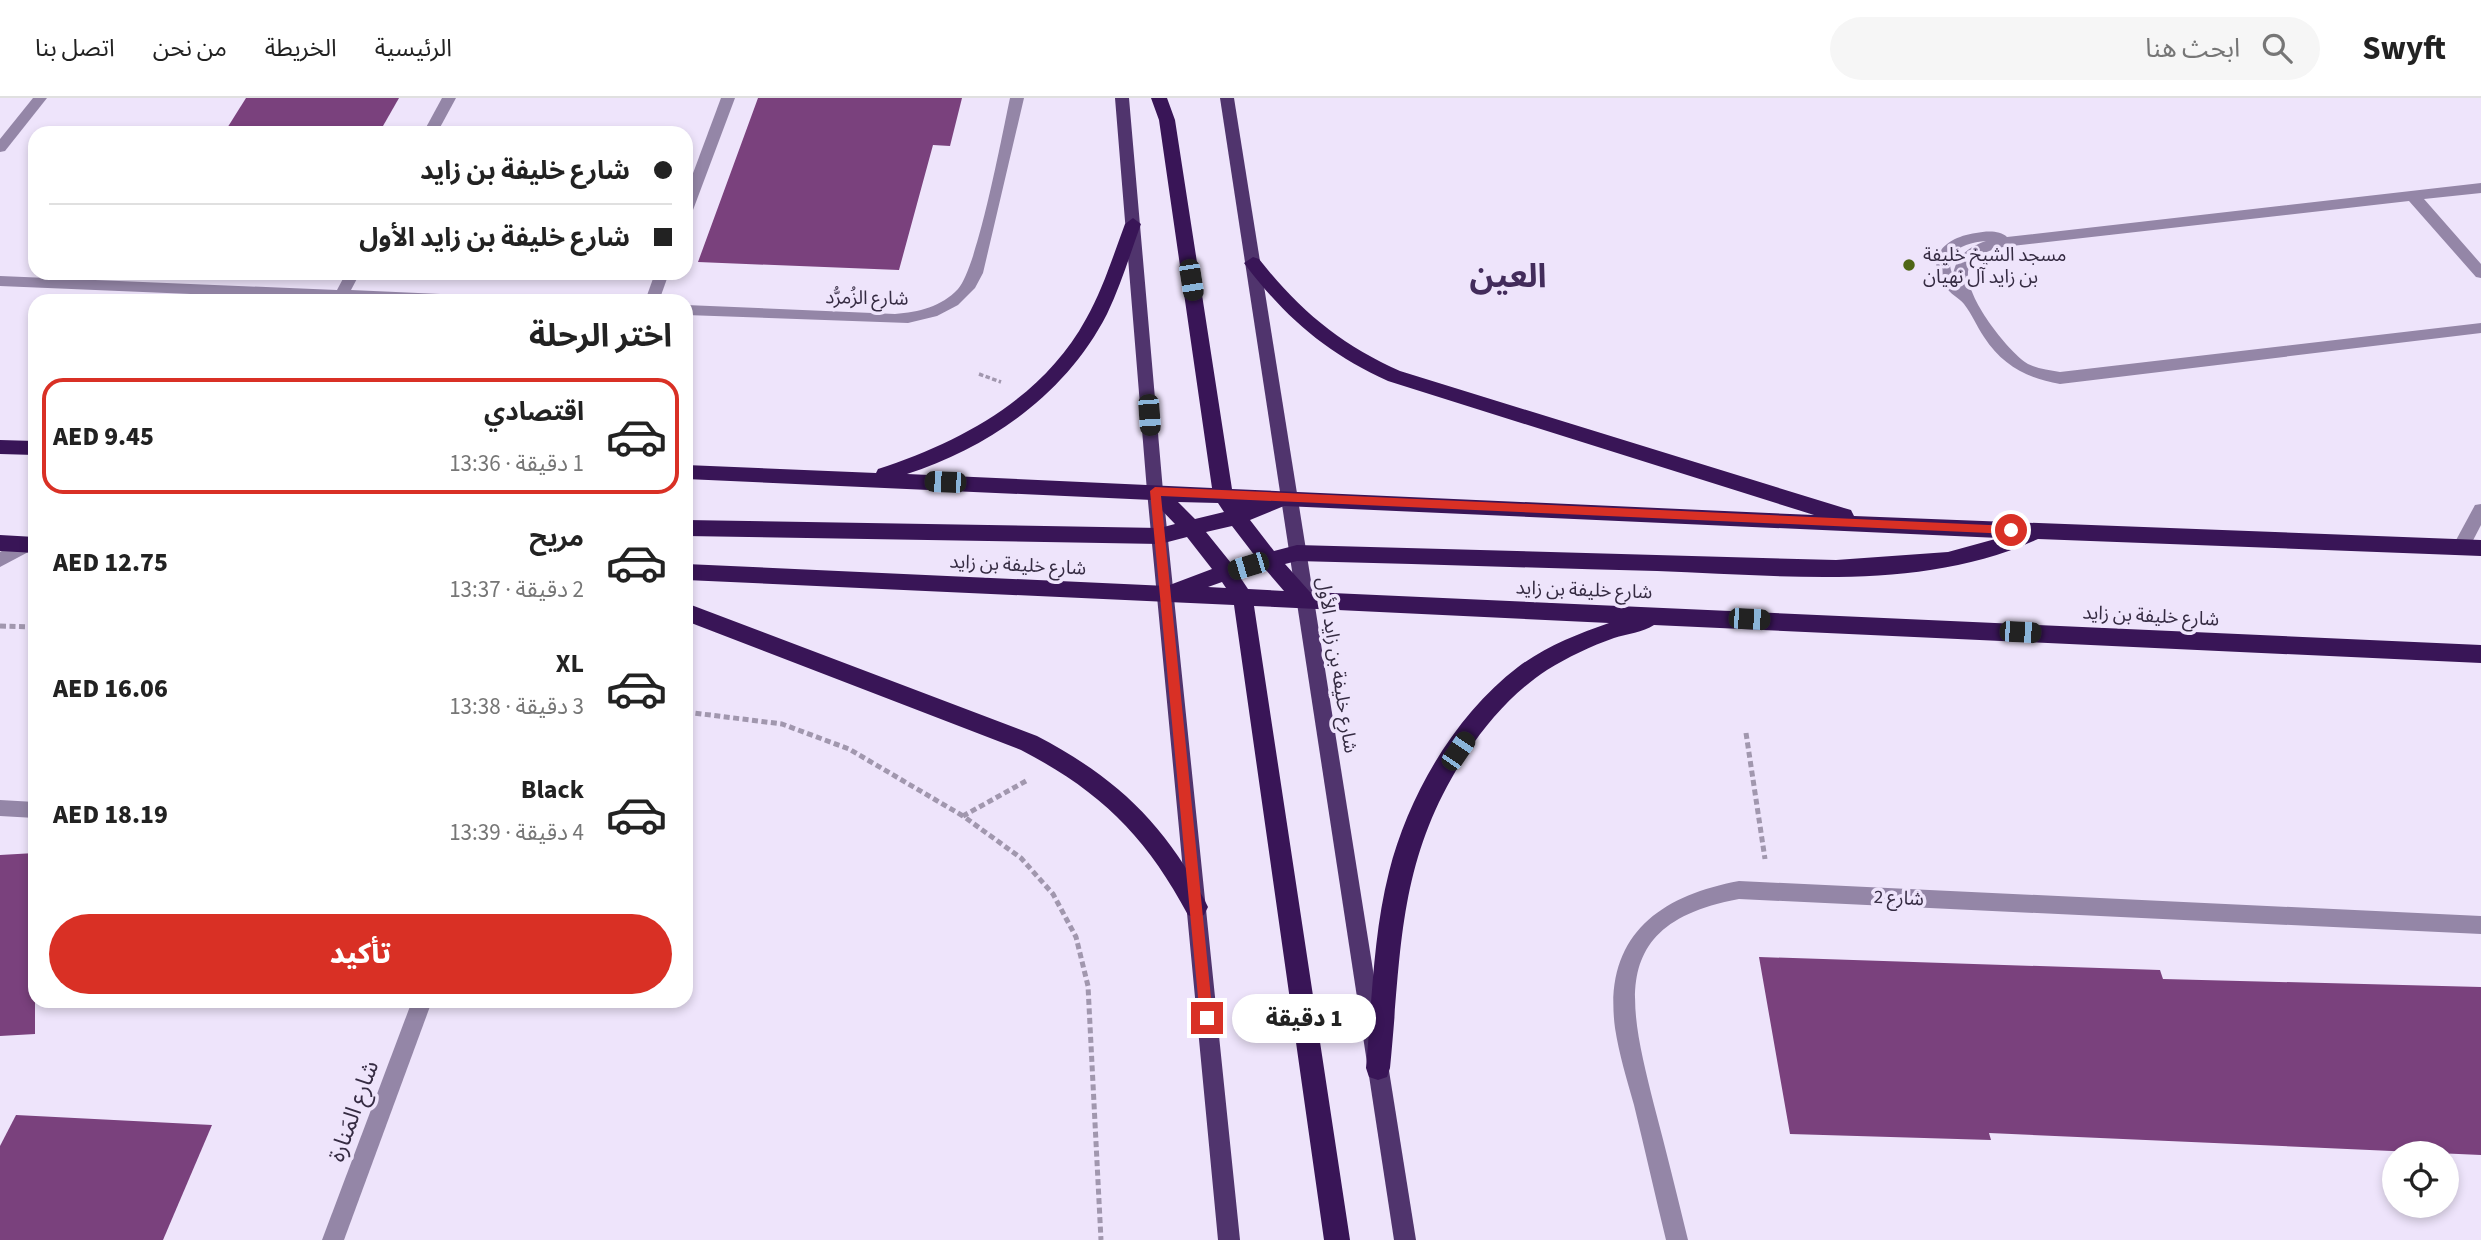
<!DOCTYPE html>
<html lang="ar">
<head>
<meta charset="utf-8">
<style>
  body { margin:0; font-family:"Source Sans 3","Noto Sans Arabic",sans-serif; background:#f6f6f6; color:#222; direction:rtl; height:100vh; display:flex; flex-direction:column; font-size:26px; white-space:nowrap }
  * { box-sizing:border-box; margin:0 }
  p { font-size:23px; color:#767676 }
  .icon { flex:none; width:38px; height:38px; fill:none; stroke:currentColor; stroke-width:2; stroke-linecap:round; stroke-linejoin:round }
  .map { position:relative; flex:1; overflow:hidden; direction:ltr }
  .panel { position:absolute; left:28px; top:196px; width:665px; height:714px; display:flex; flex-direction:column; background:#fff; border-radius:21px; box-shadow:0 4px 10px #0003; direction:rtl }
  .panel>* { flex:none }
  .banner { position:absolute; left:28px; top:28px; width:665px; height:154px; border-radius:21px; box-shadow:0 4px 10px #0003; direction:rtl; display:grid; align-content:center; height:154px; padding:0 21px; background:#fff }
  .buttons { position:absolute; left:2382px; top:1043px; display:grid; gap:14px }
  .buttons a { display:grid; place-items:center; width:77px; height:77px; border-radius:50%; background:#fff; box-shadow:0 4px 10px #0003; font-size:35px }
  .end { position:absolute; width:32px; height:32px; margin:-16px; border:9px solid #d93025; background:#fff; box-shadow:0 0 0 4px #fff }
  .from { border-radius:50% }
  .bubble { position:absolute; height:49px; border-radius:24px; background:#fff; box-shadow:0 4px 10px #0003; font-size:23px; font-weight:800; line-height:49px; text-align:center; direction:rtl }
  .car { position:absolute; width:21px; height:42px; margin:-21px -10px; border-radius:9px; box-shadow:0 0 5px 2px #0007; background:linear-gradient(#222 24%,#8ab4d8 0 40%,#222 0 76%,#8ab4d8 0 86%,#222 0) }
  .banner b { display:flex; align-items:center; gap:24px; height:66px; font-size:26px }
  .banner b+b { border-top:2px solid #e0e0e0 }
  .banner i { width:18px; height:18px; background:#222 }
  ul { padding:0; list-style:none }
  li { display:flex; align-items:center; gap:21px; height:116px; margin:0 14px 10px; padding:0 7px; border:4px solid transparent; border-radius:21px }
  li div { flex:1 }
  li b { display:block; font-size:26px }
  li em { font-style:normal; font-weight:800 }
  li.current { border-color:#d93025 }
  li>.icon { width:63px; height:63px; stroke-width:1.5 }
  h2 { padding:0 21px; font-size:32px; line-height:84px }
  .cta { display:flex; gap:14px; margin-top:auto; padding:14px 21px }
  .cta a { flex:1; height:80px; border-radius:42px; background:#d93025; color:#fff; font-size:28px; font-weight:800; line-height:80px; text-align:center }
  header { display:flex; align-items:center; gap:42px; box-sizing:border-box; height:98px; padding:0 35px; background:#fff; border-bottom:2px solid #e0e0e0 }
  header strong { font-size:33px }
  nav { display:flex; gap:38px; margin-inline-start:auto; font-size:24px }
  .search { width:490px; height:63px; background:#f6f6f6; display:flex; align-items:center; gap:18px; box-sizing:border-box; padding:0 24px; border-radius:38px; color:#767676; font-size:26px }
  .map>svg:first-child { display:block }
  .building { fill:#7a417d }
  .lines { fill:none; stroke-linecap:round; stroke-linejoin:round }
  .path-far1 { stroke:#a197ae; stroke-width:3.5; stroke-dasharray:4.5 2.5; stroke-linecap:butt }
  .path { stroke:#a197ae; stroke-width:5; stroke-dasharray:6 3.5; stroke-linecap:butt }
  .minor { fill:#9486a7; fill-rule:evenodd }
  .major { fill:#50346d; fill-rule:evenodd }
  .highway { fill:#391557; fill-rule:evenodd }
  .route { fill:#d93025 }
  .poi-dot { fill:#4f6616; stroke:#eee4fb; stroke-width:2.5 }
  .labels { text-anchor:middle; stroke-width:7; stroke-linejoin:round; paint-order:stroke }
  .poi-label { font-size:19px; fill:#352b42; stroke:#eee4fb; text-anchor:start }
  .street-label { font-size:19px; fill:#352b42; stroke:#eee4fb }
  .near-street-label { font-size:23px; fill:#352b42; stroke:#eee4fb }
  .town-label { font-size:33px; font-weight:bold; fill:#432c5b; stroke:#eee4fb }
</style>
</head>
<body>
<header>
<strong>Swyft</strong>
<div class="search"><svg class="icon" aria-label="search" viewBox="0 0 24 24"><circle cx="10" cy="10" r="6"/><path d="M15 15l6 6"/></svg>ابحث هنا</div>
<nav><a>الرئيسية</a><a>الخريطة</a><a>من نحن</a><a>اتصل بنا</a></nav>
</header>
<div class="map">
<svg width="2481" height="1142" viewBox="0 0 2481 1142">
  <rect width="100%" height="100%" fill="#eee4fb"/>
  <g class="building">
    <path d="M 246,0 L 399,0 L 379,35 L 224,35 Z"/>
    <path d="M 758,0 L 962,0 L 950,48 L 933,47 L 899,172 L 698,164 Z"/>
    <path d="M 35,755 L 35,936 L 0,938 L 0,757 Z"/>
    <path d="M 1759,859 L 2160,872 L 2163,881 L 2481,889 L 2481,1057 L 1989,1035 L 1991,1042 L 1790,1036 Z"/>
    <path d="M 16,1017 L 212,1027 L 163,1142 L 0,1142 L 0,1048 Z"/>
  </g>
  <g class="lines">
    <path class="path-far1" d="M 979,276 L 1001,284"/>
    <g class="path">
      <path d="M 0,528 L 35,529"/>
      <path d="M 686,614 L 782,626 L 849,651 L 963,718"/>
      <path d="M 1746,635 L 1765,761"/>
      <path d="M 1026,683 L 963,718 L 1021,760 L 1053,796 L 1076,839 L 1088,888 L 1101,1142"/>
    </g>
    <g class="minor">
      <path d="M 33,0 L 47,0 L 5,53 L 0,54 L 0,41 Z"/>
      <path d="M 442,0 L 456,0 L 437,35 L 423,35 Z"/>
      <path d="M 721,0 L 735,0 L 693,112 L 686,117 L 686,94 Z"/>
      <path d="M 1010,0 L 1024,0 L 983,175 L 975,190 L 958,207 L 937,218 L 908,225 L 686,217 L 686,207 L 895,216 C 919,214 941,209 958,191 C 978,168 1002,37 1010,0 Z"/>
      <path d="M 2481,85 L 2481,95 L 2424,101 L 2481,166 L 2481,180 L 2476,179 L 2409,103 L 2003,149 C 1991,152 1976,156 1970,167 C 1957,190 2008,254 2028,266 C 2038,271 2049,272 2060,274 L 2481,225 L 2481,235 L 2060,286 C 2027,280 2003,268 1984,239 C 1977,229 1972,216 1964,206 C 1959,200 1950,196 1945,188 C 1923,159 1946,139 1976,135 C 1986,133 2000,132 2007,139 ZM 1986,143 C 1969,149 1956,158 1953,177 C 1941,153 1967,144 1986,143 Z"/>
      <path d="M 346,175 L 360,175 L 351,192 L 485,198 L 492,203 L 359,203 L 0,188 L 0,178 L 337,192 Z"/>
      <path d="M 655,175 L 669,175 L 659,203 L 645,203 Z"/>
      <path d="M 2481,406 L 2481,427 L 2467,454 L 2455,454 L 2453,449 L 2455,444 L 2475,407 Z"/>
      <path d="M 28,439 L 35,444 L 34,451 L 0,469 L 0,454 Z"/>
      <path d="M 0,702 L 35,704 L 35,720 L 0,718 Z"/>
      <path d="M 1739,783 L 2481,818 L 2481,836 L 1739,801 C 1607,825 1629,906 1654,1007 C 1666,1052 1677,1097 1688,1142 L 1666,1142 C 1655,1097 1645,1052 1634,1007 C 1627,982 1619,956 1615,930 C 1603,839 1658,798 1739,783 Z"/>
      <path d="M 412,903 L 432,903 L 344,1142 L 322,1142 Z"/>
    </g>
    <g class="major">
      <path d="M 1115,0 L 1129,0 L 1163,393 L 1240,1142 L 1218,1142 L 1147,393 Z"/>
      <path d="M 1220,0 L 1234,0 L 1416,1142 L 1394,1142 Z"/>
    </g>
    <g class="highway">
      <path d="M 1151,0 L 1167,0 L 1175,22 L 1232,391 L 1814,417 L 1388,283 C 1328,256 1287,221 1247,169 L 1244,165 L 1253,159 L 1259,161 C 1299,212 1341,247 1400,273 L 1844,410 L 1851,412 L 1854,418 L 2481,442 L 2481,458 L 2038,441 C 1921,495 1782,477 1657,473 C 1537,470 1417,466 1297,463 L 1285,466 L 1310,494 L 2481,547 L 2481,565 L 1654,527 C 1643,534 1627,536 1614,540 C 1591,548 1568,559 1547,572 C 1515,593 1488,623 1467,655 C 1397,761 1402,850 1390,970 L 1387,979 L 1378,982 L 1369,979 L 1366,970 C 1372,905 1373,837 1389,774 C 1408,698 1455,617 1518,569 C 1545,549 1577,536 1609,525 L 1254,508 L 1350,1142 L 1324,1142 L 1234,507 L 686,482 L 686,466 L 1167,488 L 1212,471 L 1187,439 L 1160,446 L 686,438 L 686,422 L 1160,430 L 1175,426 L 1152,402 L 686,381 L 686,367 L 876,375 L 878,371 C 961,344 1043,300 1086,221 C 1103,191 1113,158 1125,126 L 1133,120 L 1141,126 C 1130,156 1121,187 1107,216 C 1066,296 990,349 907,376 L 1212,390 L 1159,22 ZM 1178,404 L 1218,405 L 1224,414 L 1195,421 ZM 1284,408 L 1999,440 L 1948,454 L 1836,462 L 1297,447 L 1274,453 L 1250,422 ZM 1232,428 L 1255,458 L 1231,465 L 1206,434 ZM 1266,472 L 1284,493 L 1248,491 L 1240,479 ZM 1222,484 L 1226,490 L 1208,489 Z"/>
      <path d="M 0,342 L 35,343 L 35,357 L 0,356 Z"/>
      <path d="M 0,437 L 35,439 L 35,455 L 0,453 Z"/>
      <path d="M 686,505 L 1037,638 C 1115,679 1162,723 1204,801 L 1208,809 L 1204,817 L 1196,820 L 1188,817 C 1146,738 1100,693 1021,652 L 686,523 Z"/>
    </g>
  </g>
  <path class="route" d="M 1155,389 L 2011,428 L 2017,432 L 2011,436 L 1161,398 L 1213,920 L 1207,927 L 1200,920 L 1150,393 Z"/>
  <circle class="poi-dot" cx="1909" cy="167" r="7"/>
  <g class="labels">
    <g class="poi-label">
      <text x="1923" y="163">مسجد الشيخ خليفة<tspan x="1923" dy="22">بن زايد آل نهيان</tspan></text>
    </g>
    <g class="street-label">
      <text transform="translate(867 199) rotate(1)" y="7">شارع الزُمرُّد</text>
      <text transform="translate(1018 466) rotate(3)" y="7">شارع خليفة بن زايد</text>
      <text transform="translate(1584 491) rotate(2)" y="7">شارع خليفة بن زايد</text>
      <text transform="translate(2151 517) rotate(3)" y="7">شارع خليفة بن زايد</text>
      <text transform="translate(1338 567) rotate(81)" y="7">شارع خليفة بن زايد الأول</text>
      <text transform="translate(1899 799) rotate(3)" y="7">شارع 2</text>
    </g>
    <g class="near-street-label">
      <text transform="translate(353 1013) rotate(-70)" y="8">شارع المَنارة</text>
    </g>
    <g class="town-label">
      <text x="1508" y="189">العين</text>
    </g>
  </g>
</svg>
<div class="buttons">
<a><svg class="icon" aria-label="locate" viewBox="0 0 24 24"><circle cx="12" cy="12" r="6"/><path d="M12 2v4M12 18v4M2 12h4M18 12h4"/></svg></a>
</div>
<i class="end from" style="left:2011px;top:432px"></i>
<i class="end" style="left:1207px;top:920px"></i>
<div class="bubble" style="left:1232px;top:896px;width:144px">1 دقيقة</div>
<i class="car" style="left:1191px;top:182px;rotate:171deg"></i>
<i class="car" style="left:1149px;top:317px;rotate:176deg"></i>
<i class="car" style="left:945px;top:384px;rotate:272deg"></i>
<i class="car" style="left:1248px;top:468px;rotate:253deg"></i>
<i class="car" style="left:1749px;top:521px;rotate:93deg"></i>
<i class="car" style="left:2020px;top:534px;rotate:93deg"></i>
<i class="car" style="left:1458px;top:653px;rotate:34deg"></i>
<div class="banner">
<b><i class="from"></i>شارع خليفة بن زايد</b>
<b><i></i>شارع خليفة بن زايد الأول</b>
</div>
<section class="panel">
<h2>اختر الرحلة</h2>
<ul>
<li class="current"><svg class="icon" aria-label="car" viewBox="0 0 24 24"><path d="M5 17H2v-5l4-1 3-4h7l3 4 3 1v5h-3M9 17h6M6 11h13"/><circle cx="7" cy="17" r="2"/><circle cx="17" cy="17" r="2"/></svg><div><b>اقتصادي</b><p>1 دقيقة · 13:36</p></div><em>AED 9.45</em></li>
<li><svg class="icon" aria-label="car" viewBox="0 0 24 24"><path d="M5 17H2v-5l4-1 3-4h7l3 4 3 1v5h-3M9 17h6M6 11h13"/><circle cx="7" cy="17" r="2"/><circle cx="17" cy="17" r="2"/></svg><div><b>مريح</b><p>2 دقيقة · 13:37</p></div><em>AED 12.75</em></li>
<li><svg class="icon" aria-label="car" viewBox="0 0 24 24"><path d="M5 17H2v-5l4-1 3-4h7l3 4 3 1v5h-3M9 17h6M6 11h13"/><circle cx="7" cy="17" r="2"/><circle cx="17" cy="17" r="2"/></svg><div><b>XL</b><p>3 دقيقة · 13:38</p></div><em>AED 16.06</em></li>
<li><svg class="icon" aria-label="car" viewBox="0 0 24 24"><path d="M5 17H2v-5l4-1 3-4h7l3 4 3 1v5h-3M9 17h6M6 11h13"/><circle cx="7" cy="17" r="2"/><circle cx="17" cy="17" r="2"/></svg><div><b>Black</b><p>4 دقيقة · 13:39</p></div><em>AED 18.19</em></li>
</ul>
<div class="cta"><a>تأكيد</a></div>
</section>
</div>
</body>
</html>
